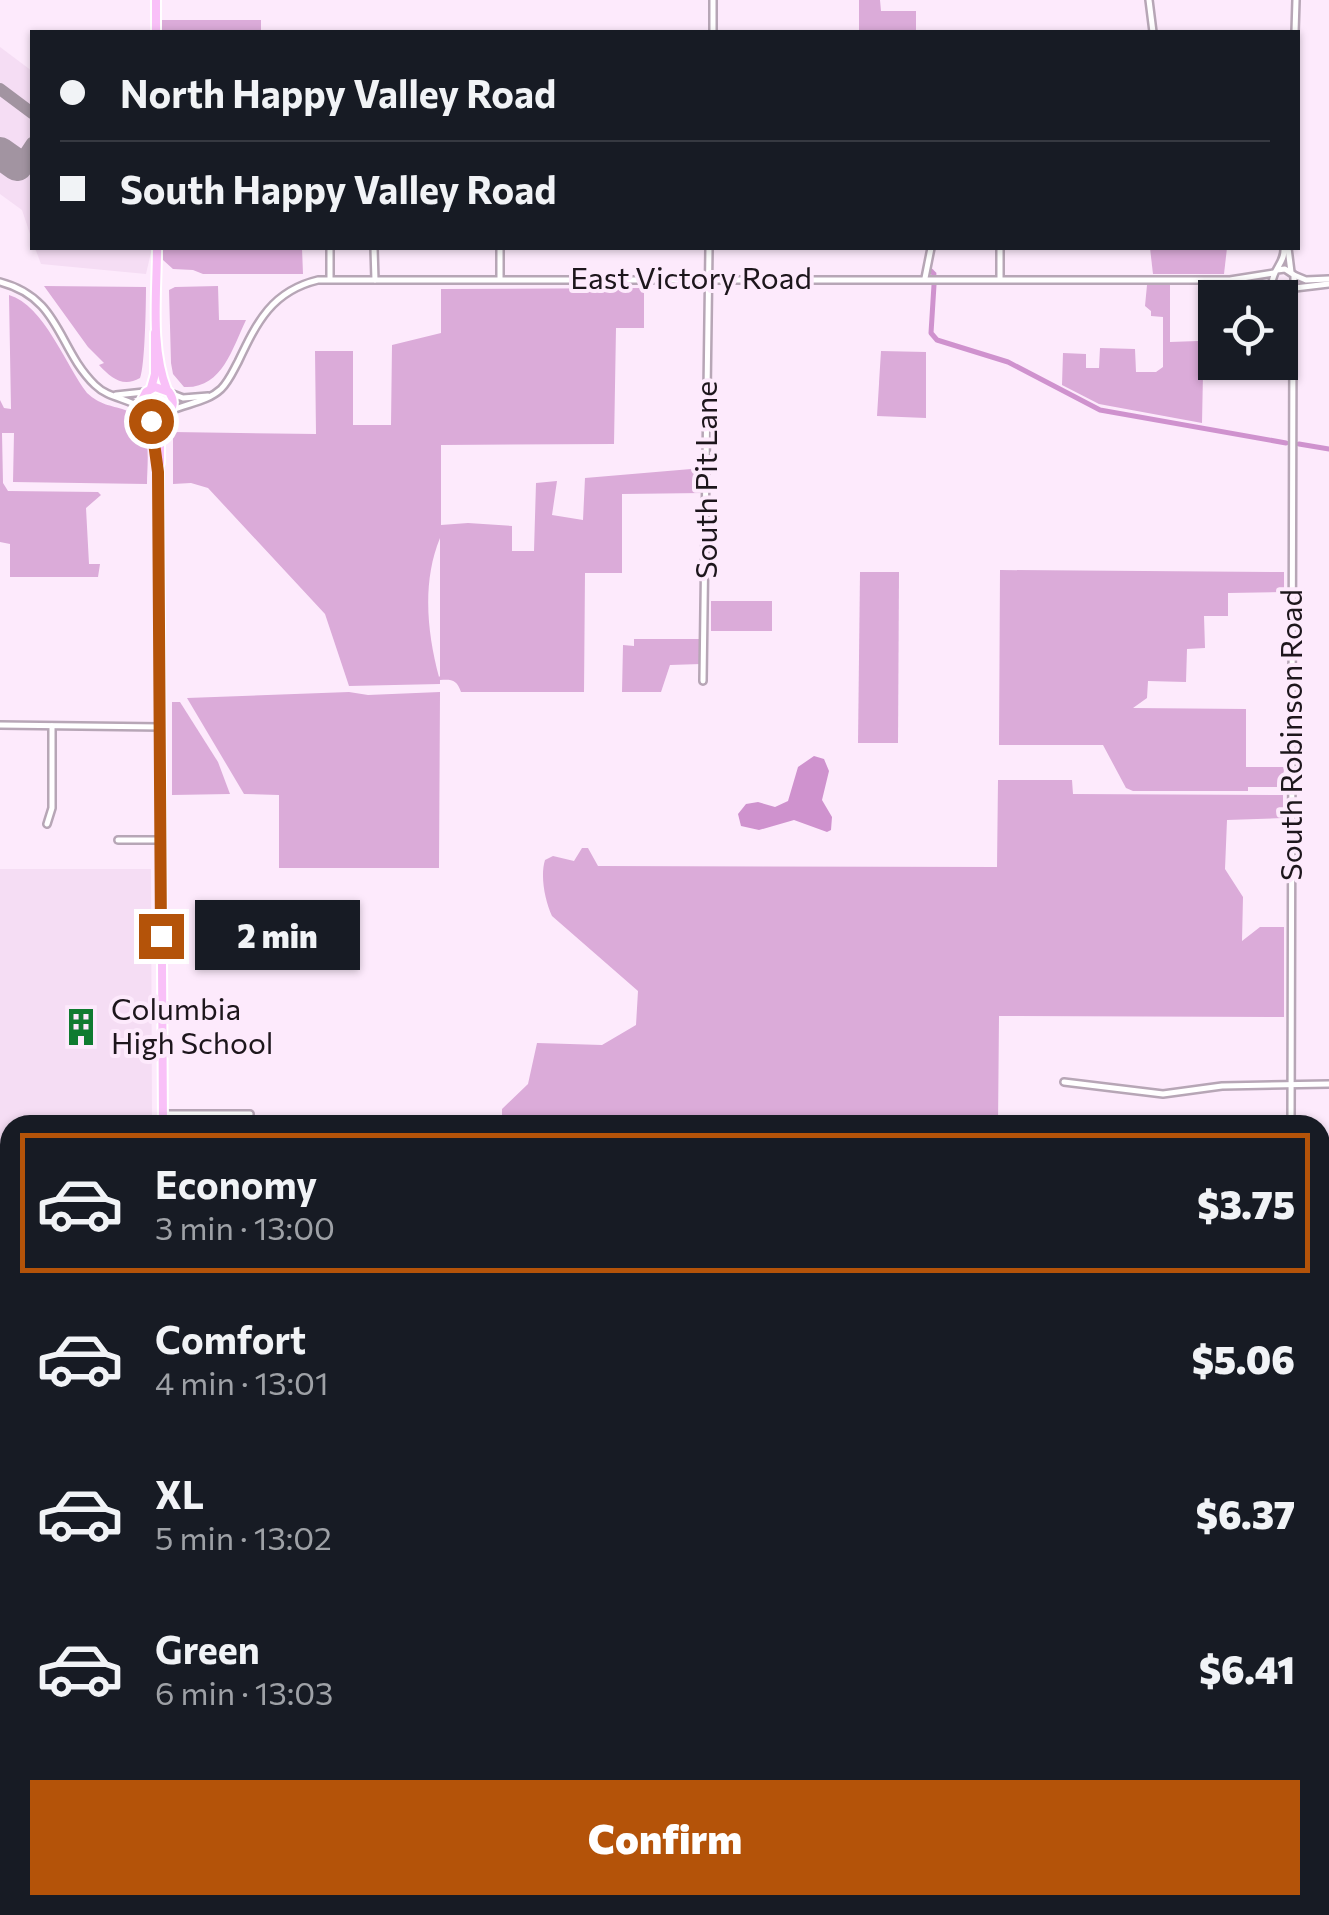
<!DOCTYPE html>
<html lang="en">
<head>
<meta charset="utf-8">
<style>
  body { margin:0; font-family:Commissioner,sans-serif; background:#242831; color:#f1f3f6; height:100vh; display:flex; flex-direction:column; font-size:38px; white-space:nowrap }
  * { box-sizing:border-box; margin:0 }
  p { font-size:32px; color:#9ea1a6 }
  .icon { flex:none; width:55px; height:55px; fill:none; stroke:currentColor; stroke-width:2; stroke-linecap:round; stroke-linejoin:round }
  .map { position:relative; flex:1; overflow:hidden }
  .details { position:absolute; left:0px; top:1115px; width:1330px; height:800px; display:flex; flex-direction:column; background:#171b24; border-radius:30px 30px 0 0; box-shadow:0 2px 8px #0004 }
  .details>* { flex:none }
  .guide { position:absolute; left:30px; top:30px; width:1270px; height:220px; border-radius:0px; box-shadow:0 2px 8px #0004; display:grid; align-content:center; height:220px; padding:0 30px; background:#171b24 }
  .buttons { position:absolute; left:1198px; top:280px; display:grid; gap:20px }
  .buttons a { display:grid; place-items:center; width:100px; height:100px; border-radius:0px; background:#171b24; box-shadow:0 2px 8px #0004; font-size:50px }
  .end { position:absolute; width:45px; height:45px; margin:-22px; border:12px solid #b45309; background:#fff; box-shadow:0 0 0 5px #fff }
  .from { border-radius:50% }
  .bubble { position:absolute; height:70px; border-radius:0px; background:#171b24; box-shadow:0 2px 8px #0004; font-size:32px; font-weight:800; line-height:70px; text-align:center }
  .guide b { display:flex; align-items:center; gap:35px; height:95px; font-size:38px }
  .guide b+b { border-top:2px solid #363941 }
  .guide i { width:25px; height:25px; background:#f1f3f6 }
  ul { padding:18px 0 0; list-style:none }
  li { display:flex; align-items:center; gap:30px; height:140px; margin:0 20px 15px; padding:0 10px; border:5px solid transparent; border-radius:0px }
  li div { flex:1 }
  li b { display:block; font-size:38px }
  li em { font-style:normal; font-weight:800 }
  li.on { border-color:#b45309 }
  li>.icon { width:90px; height:90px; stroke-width:1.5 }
  .cta { display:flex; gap:20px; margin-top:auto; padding:20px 30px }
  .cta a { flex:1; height:115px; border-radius:0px; background:#b45309; color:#fff; font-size:40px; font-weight:800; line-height:115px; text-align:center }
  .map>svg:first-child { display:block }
  .built { fill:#f5ddf4 }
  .green { fill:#dbabd9; fill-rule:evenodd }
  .water { fill:#cf92ce }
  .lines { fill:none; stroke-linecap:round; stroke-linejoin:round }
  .stream { stroke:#cf92ce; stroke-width:2.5 }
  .canal { stroke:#cf92ce; stroke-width:5 }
  .taxiway { stroke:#a294a1; stroke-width:12 }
  .runway { stroke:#a294a1; stroke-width:32 }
  .minor-casing { stroke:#b7a6b6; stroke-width:10 }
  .major-casing { stroke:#fff; stroke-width:12 }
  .minor { stroke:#fff; stroke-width:5 }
  .major { stroke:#f9c0f8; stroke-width:8 }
  .route { stroke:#b45309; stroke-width:12 }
  .labels { text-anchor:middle; stroke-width:8; stroke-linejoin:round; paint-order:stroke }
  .street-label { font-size:30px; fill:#1d161c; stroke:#fdeafc }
  .poi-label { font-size:30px; fill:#1d161c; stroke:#fdeafc; text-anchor:start }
</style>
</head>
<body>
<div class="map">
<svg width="1329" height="1915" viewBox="0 0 1329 1915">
  <rect width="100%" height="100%" fill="#fdeafc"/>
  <g class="built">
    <path d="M 0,47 L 32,71 L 32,240 L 22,210 L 0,194 Z"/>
    <path d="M 35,248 L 152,248 L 146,274 L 41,264 Z"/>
    <path d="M 0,869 L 151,869 L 152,1122 L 43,1121 L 43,1125 L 10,1125 L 10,1381 L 0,1381 Z"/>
  </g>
  <g class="green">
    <path d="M 859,0 L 880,0 L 881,11 L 916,11 L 916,32 L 859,32 Z"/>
    <rect x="161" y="20" width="100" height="12"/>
    <path d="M 163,248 L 302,248 L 303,274 L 203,274 L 193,270 L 173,269 L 163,260 Z"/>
    <path d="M 1150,248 L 1227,248 L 1224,274 L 1153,274 Z"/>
    <path d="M 1147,285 L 1170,285 L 1170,342 L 1198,341 L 1198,324 L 1204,324 L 1202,423 L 1099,404 L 1062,385 L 1063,353 L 1086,354 L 1086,368 L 1099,368 L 1100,348 L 1135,349 L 1136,372 L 1156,372 L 1163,367 L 1163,317 L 1151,316 L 1151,311 L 1145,306 Z"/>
    <path d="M 44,286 L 146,287 C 146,303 145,366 140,378 C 123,388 111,378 99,365 L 104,363 L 88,347 Z"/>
    <path d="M 218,286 L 219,320 L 246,320 C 232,349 222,389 184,387 L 173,374 L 171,363 L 169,290 L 175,287 Z"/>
    <path d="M 644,288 L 644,328 L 616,328 L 614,444 L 441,445 L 441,525 L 468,523 L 512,526 L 512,551 L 534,551 L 536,483 L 557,481 L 552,515 L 583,520 L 585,478 L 703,468 L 703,493 L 622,494 L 622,573 L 585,573 L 584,692 L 461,692 C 457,680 452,679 440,680 L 440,684 L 349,686 L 325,614 L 208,488 L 191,483 L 173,484 L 173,432 L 316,434 L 315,351 L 353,351 L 353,425 L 391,425 L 392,345 L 441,333 L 441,289 ZM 440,538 L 440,676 L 439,677 C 427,632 422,582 440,538 Z"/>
    <path d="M 9,295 C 44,305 66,366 87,393 C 100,405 110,405 125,410 C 154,419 147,461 147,484 L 13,482 L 14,433 L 2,433 L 3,483 L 8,491 L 98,492 L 101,495 L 86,508 L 89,564 L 100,564 L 98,577 L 10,577 L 10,544 L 0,542 L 0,400 L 4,408 L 11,409 Z"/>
    <path d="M 881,351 L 926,352 L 926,418 L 877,416 Z"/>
    <path d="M 1000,570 L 1284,572 L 1284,592 L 1228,593 L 1228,616 L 1204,616 L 1205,648 L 1187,649 L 1186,682 L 1148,681 L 1147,698 L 1133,708 L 1246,709 L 1246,767 L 1284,767 L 1283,787 L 1248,787 L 1248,791 L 1133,791 L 1126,788 L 1103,745 L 999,745 Z"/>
    <path d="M 860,572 L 899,572 L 898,743 L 858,743 Z"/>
    <rect x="711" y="601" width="61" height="30"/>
    <path d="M 634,639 L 702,639 L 701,664 L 670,665 L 661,692 L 622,692 L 623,645 L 634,646 Z"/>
    <path d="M 349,692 L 368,695 L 440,692 L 439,868 L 279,868 L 279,795 L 244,794 L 187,698 Z"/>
    <path d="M 172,702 L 180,702 L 218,762 L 230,794 L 172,795 Z"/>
    <path d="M 998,780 L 1072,780 L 1073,794 L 1283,795 L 1283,818 L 1227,820 L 1225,869 L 1243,897 L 1242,941 L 1260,927 L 1284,927 L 1284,1017 L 999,1016 L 998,1125 L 723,1125 L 706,1115 L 705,1125 L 502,1125 L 502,1109 L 528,1084 L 537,1043 L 602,1045 L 636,1025 L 638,991 L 552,916 C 545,901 540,876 545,860 L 553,856 L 574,861 L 582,848 L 588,848 L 598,866 L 997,867 Z"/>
    <path d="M 1002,1905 L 1223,1905 L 1233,1915 L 1002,1915 Z"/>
  </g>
  <path class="water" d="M 814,756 L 824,759 L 829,771 L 822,800 L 832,817 L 831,830 L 827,832 L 794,820 L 759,830 L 741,826 L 738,814 L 746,804 L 758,802 L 775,807 L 788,801 L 798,767 Z"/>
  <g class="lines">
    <g class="stream">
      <path d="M 0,1778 L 5,1772 L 10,1775"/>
      <path d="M 513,1905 L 523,1915"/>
    </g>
    <g class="canal">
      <path d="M 931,271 L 934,274"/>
      <path d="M 934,285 L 931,333 L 937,340 L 1008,362 L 1100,410 L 1286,443"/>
      <path d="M 1299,444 L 1329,449"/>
      <path d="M 0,1414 L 10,1411"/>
      <path d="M 756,1905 L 772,1915"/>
    </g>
    <g class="taxiway">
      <path d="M 0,89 L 32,113"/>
      <path d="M 12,161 L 24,155 L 32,143"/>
    </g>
    <path class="runway" d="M 0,153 L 17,165"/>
    <g class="minor-casing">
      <g id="minor">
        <path d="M 1149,0 L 1153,32"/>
        <path d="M 713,32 L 713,0"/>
        <path d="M 1295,32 L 1296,0"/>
        <path d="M 330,248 L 330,279"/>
        <path d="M 374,248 L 375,280"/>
        <path d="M 500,248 L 500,279"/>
        <path d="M 1288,248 L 1291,272"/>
        <path d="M 1277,270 L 1285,269 L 1294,275 L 1294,286 L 1289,291 L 1278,291 L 1272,283 C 1273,269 1285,263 1284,248"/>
        <path d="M 1294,275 L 1306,280 L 1329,279"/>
        <path d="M 925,278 L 931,248"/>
        <path d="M 1000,279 L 1000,248"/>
        <path d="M 0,282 C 61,298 57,348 95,385 C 109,399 130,398 144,410"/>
        <path d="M 1238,282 L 1271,286"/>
        <path d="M 1295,288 L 1329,284"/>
        <path d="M 1289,291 L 1286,306 L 1293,331 L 1291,1125"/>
        <path d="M 1280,301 L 1290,342"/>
        <path d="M 170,393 L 183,398 L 208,396"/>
        <path d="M 116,395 L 144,392"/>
        <path d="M 170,411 C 188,403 207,402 221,389 C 229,381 233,371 238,362 C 257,322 272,291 318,280 L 1230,280 L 1274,273"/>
        <path d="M 703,681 L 709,248"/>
        <path d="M 0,725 L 161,727"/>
        <path d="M 47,824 L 52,808 L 52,726"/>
        <path d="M 118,840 L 161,840"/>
        <path d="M 1064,1082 L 1163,1094 L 1222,1086 L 1329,1084"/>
        <path d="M 163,1114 L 250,1114"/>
        <path d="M 0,1504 L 10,1504"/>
        <path d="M 0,1631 L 10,1630"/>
        <path d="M 713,1905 L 714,1915"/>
        <path d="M 1293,1905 L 1293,1915"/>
      </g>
    </g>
    <g class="major-casing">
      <g id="major">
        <path d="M 156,0 L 156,32"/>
        <path d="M 157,248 C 157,293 150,347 167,390"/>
        <path d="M 151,388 L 155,374 L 155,333"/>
        <path d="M 148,414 L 162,417 C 173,412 176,402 169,392 L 155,387 L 146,392 L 142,400 L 154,430 L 159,473 L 163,1125"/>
        <path d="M 160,463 L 160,429 L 167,415"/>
        <path d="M 0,1459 L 10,1459"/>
        <path d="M 1320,1465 L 1329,1462"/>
        <path d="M 166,1905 L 166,1915"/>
      </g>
    </g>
    <use href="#minor" class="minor"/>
    <use href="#major" class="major"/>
  </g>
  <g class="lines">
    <path class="route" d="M 151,421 L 158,472 L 161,936"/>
  </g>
  <defs>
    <g id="building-bare" transform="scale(3)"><path d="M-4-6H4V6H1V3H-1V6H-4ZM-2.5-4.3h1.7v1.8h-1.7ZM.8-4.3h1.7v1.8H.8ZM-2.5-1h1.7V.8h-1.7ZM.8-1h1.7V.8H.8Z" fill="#0f7b30" stroke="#fdeafc" stroke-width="2.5" paint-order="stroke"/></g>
  </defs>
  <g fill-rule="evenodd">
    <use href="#building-bare" x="81" y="1027"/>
  </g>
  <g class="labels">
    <g class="street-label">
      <text x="691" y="289">East Victory Road</text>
      <text transform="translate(707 480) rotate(-90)" y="10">South Pit Lane</text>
      <text transform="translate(1292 735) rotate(-90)" y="10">South Robinson Road</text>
    </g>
    <g class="poi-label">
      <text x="111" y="1020">Columbia<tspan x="111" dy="34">High School</tspan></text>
    </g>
  </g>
</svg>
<div class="buttons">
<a><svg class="icon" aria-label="locate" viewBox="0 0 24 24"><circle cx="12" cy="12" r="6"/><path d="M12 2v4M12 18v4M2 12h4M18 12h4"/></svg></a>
</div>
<i class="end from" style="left:151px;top:421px"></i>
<i class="end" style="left:161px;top:936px"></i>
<div class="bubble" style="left:195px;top:900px;width:165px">2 min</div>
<div class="guide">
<b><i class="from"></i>North Happy Valley Road</b>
<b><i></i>South Happy Valley Road</b>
</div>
<section class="details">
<ul>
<li class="on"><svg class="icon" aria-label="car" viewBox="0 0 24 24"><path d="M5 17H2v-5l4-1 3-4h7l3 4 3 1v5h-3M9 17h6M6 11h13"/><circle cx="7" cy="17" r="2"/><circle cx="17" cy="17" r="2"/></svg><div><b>Economy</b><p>3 min · 13:00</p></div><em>$3.75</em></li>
<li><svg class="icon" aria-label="car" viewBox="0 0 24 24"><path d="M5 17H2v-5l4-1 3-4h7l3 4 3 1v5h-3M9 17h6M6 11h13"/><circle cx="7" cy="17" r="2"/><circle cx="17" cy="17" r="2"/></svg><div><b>Comfort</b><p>4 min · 13:01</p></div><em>$5.06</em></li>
<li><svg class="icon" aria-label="car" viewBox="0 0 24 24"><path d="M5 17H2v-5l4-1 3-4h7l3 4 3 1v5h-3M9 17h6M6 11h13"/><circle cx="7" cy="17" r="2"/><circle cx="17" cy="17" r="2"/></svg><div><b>XL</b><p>5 min · 13:02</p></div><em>$6.37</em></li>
<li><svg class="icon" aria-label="car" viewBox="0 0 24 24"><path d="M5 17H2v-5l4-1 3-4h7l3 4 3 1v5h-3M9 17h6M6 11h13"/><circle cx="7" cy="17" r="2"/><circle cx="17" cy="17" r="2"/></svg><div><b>Green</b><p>6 min · 13:03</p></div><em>$6.41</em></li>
</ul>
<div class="cta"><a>Confirm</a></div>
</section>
</div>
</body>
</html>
